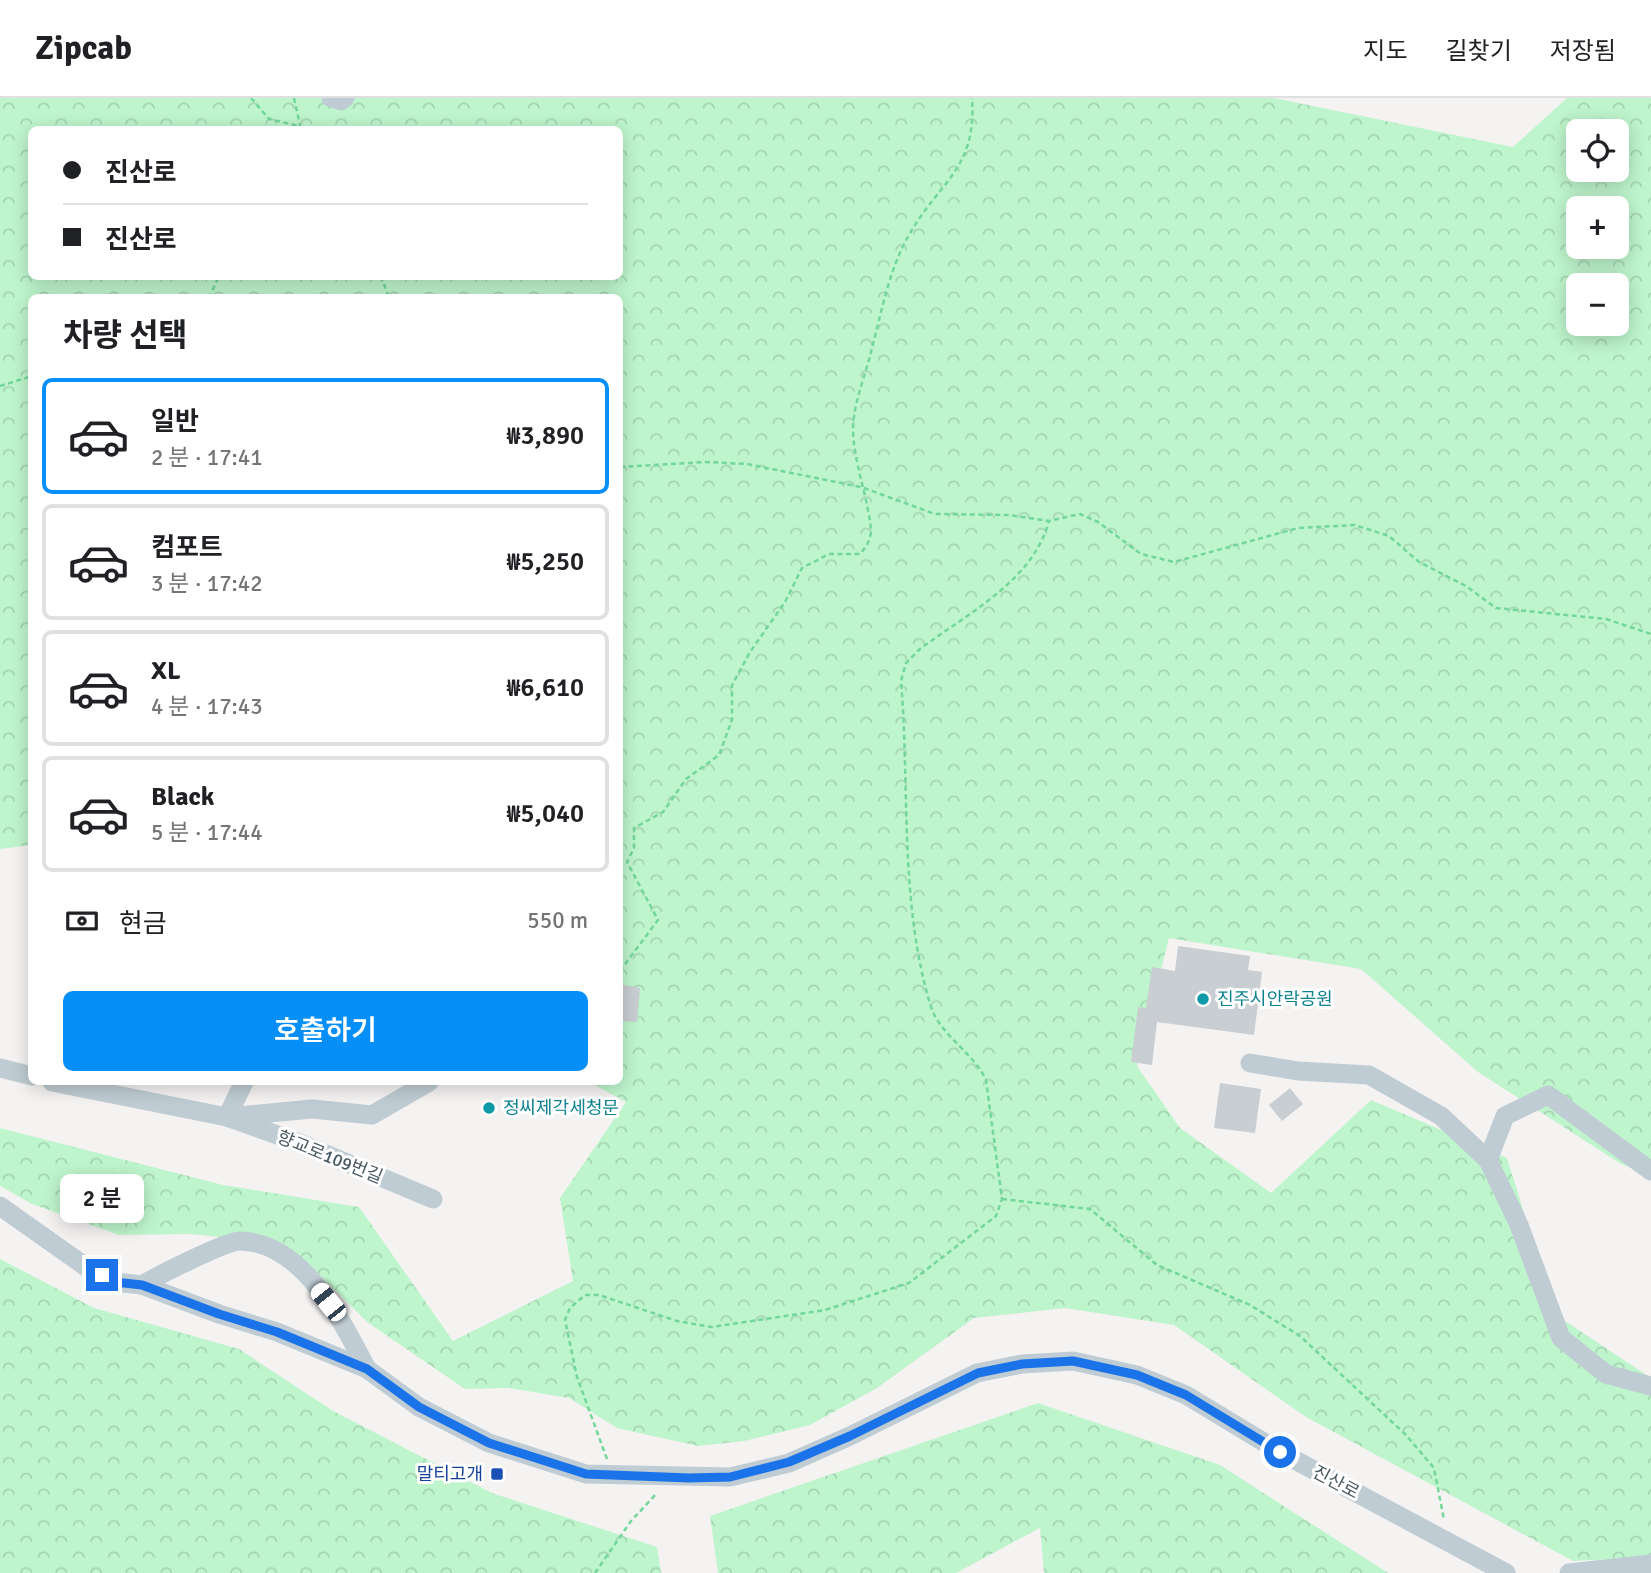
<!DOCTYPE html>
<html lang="ko">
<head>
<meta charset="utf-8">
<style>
  body { margin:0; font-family:Signika,"Noto Sans KR",sans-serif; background:#f6f6f6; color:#202124; height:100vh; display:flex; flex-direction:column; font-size:26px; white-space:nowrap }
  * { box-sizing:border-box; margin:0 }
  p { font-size:23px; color:#757577 }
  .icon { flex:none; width:38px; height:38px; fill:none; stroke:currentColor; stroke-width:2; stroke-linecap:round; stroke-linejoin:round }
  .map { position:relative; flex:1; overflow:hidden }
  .sheet { position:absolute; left:28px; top:196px; width:595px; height:791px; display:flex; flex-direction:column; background:#fff; border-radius:10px; box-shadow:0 4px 18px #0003 }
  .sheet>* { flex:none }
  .top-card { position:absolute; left:28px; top:28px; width:595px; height:154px; border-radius:10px; box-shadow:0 4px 18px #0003; display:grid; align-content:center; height:154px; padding:0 35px; background:#fff }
  .tools { position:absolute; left:1566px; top:21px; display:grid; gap:14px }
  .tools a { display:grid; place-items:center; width:63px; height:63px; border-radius:10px; background:#fff; box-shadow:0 4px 18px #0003; font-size:35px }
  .end { position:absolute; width:32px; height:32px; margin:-16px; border:9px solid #1a73e8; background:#fff; box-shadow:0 0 0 4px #fff }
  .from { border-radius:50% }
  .bubble { position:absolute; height:49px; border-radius:10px; background:#fff; box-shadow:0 4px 18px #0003; font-size:23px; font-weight:600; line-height:49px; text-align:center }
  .car { position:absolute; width:21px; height:42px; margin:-21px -10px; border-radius:9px; box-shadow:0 0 5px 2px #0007; background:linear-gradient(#fff 24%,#345 0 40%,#fff 0 76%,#345 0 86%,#fff 0) }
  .top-card b { display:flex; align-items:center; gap:24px; height:66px; font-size:26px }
  .top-card b+b { border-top:2px solid #e0e0e0 }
  .top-card i { width:18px; height:18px; background:#202124 }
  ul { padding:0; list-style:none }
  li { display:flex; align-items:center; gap:21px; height:116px; margin:0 14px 10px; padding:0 21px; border:4px solid #e0e0e0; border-radius:10px }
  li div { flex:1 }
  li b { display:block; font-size:26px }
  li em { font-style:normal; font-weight:600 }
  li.on { border-color:#078ff9 }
  li>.icon { width:63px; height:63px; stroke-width:1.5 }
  h2 { padding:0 35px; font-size:32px; line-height:84px }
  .pay { display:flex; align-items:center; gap:18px; height:77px; padding:0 35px; font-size:26px }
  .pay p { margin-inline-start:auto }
  .action { display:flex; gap:14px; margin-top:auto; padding:14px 35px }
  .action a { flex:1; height:80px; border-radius:10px; background:#078ff9; color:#fff; font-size:28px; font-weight:600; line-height:80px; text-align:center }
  header { display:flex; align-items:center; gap:42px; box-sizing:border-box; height:98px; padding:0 35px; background:#fff; border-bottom:2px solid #e0e0e0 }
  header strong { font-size:33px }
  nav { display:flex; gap:38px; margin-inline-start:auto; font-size:24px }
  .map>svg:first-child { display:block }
  .forest { fill:url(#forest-crowns); fill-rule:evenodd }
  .building { fill:#c9ced2 }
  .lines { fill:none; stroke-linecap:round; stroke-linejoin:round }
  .path { stroke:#72d798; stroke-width:2.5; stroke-dasharray:5 3.5; stroke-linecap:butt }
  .minor { stroke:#bfccd3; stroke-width:19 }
  .route { stroke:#1a73e8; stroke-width:9 }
  .culture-dot { fill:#0f9aa8; stroke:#fff; stroke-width:2.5 }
  .transit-dot { fill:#1a4fb4; stroke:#fff; stroke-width:2.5 }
  .labels { text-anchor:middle; stroke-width:6; stroke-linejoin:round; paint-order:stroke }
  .culture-label { font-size:18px; fill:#0d838f; stroke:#fff; text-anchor:start }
  .street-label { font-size:18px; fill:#485962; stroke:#fff }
  .transit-label { font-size:18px; fill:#164399; stroke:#fff; text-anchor:end }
</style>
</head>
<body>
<header>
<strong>Zipcab</strong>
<nav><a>지도</a><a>길찾기</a><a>저장됨</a></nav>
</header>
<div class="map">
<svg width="1651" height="1475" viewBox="0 0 1651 1475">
  <defs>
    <pattern id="forest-crowns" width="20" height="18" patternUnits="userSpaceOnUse" patternTransform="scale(1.75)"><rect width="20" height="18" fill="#bef5cc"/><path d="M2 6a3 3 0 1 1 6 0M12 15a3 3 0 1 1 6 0" fill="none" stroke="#a5d4b2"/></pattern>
  </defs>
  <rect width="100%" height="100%" fill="#f5f2f2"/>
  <g class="forest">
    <path d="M 0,0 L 1274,0 L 1513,49 L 1567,0 L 1651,0 L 1651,1078 L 1621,1066 L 1478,974 L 1361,871 L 1169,840 L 1137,968 L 1180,1030 L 1271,1095 L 1371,1002 L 1507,1060 L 1556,1217 L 1651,1280 L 1651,1459 L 1573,1463 L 1306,1319 L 1174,1227 L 1065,1210 L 974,1220 L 877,1290 L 810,1327 L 744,1343 L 698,1348 L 617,1330 L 569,1300 L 509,1290 L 465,1291 L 367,1224 L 312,1169 L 246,1142 L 192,1136 L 119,1137 L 32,1106 L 0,1088 L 0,1030 L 223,1087 L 359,1109 L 453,1243 L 573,1183 L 560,1100 L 626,1004 L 589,984 L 620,984 L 620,200 L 32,200 L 31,747 L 0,751 ZM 32,32 L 620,32 L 620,178 L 32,178 ZM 1578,33 L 1617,33 L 1617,72 L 1578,72 ZM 1578,110 L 1617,110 L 1617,149 L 1578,149 ZM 1578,187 L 1617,187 L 1617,226 L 1578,226 Z"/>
    <path d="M 0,1161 L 94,1210 L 239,1251 L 333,1313 L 492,1395 L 657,1449 L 661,1475 L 0,1475 Z"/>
    <path d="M 1038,1305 L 1220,1367 L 1388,1475 L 1044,1475 L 1040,1430 L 956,1475 L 718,1475 L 710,1418 Z"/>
  </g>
  <g class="building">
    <path d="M 1178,848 L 1250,858 L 1248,872 L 1262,874 L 1254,937 L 1157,924 L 1152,967 L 1131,964 L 1138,909 L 1146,910 L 1152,869 L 1175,873 Z"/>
    <path d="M 620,886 L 640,890 L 637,924 L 620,923 Z"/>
    <path d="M 1220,985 L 1261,991 L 1255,1035 L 1214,1030 Z"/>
    <path d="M 1290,990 L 1303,1006 L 1282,1023 L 1269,1007 Z"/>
  </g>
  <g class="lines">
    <g class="path">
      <path d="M 251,0 L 269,21 L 299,28"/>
      <path d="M 294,0 L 301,32"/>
      <path d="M 381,178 L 389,200"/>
      <path d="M 209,200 L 219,178"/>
      <path d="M 0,288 L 32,278"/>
      <path d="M 620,369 L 706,364 L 747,366 L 861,389 L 935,416 L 1009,417 L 1049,423 L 1080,416 L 1098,424 L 1141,456 L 1174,464 L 1298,430 L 1355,427 L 1389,438 L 1419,464 L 1466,488 L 1496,510 L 1606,521 L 1651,536"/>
      <path d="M 620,873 L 658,822 L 627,764 L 634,750 L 634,730 L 663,714 L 686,681 L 719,657 L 732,622 L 732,587 L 750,554 L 785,504 L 802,470 L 829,456 L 860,456 C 866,449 871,442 871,432 C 868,399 854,366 853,332 C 853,306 865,279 871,254 C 881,216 889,171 909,137 C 939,83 977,72 972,0"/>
      <path d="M 1002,1101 L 1090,1111 L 1157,1167 L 1250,1207 L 1300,1238 L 1406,1337 L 1434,1370 L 1444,1422"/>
      <path d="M 607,1361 L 577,1279 L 565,1222 L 570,1210 L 585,1197 L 599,1197 L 677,1223 L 711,1229 L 825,1212 L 909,1185 L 996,1118 L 1002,1101 L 986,982 C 973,954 941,938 931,909 C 899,805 910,690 901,583 L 906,565 L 920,551 C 968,515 1033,483 1049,423"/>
      <path d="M 595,1475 L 631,1423 L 657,1395"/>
    </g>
    <g class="minor">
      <path d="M 331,0 L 341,3 L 345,0"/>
      <path d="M 1250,965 L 1298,973 L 1369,977 L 1441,1018 L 1488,1062 L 1519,1127 L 1561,1240 L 1606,1276 L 1651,1288"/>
      <path d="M 0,970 L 32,978"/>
      <path d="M 52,984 L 227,1019 L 297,1044 L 433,1101"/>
      <path d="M 244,984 L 227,1019 L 312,1011 L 372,1017 L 429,984"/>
      <path d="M 1488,1062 L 1505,1018 L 1548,997 L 1651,1073"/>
      <path d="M 0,1108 L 89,1171 L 115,1184 L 142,1187 L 219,1216 L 277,1234 L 367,1271 L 419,1309 L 489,1345 L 586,1376 L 730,1379 L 789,1365 L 850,1338 L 977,1275 L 1022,1266 L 1073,1263 L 1137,1277 L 1186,1297 L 1280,1354 L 1506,1475"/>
      <path d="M 142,1187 C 157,1178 226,1143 240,1143 C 303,1144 342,1223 367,1271"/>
      <path d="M 1569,1475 L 1651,1466"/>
    </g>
  </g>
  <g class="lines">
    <path class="route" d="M 102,1177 L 115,1184 L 142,1187 L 219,1216 L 277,1234 L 367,1271 L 419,1309 L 489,1345 L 586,1376 L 689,1380 L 730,1379 L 789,1364 L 850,1338 L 978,1275 L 1022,1266 L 1073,1263 L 1137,1277 L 1186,1297 L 1280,1354"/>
  </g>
  <g class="culture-dot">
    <circle cx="1203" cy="901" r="7"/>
    <circle cx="489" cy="1010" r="7"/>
  </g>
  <rect class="transit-dot" x="490" y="1369" width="14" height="14" rx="3.5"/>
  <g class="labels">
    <g class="culture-label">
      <text x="1217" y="907">진주시안락공원</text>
      <text x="503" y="1016">정씨제각세청문</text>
    </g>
    <g class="street-label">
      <text transform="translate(330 1059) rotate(22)" y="6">향교로109번길</text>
      <text transform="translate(1336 1384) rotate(28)" y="6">진산로</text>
    </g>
    <g class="transit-label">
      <text x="483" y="1382">말티고개</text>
    </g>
  </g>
</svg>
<div class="tools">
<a><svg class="icon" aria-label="locate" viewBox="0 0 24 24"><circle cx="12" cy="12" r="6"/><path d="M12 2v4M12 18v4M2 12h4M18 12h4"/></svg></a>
<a>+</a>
<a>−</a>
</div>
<i class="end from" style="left:1280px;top:1354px"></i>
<i class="end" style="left:102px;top:1177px"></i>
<div class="bubble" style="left:60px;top:1076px;width:84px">2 분</div>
<i class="car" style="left:328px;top:1204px;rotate:321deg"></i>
<div class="top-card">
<b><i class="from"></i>진산로</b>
<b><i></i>진산로</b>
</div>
<section class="sheet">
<h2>차량 선택</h2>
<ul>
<li class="on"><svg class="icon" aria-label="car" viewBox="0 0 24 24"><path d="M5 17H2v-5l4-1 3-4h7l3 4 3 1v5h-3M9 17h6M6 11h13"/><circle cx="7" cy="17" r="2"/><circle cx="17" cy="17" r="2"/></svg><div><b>일반</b><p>2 분 · 17:41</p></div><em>₩3,890</em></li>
<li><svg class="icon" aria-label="car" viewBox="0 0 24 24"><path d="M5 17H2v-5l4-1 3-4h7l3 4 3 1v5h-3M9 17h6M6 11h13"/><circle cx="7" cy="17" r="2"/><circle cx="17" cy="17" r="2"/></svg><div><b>컴포트</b><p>3 분 · 17:42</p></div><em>₩5,250</em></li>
<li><svg class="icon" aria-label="car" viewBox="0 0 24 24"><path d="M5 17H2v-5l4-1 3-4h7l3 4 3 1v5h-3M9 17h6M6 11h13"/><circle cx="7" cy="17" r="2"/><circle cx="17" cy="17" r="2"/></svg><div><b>XL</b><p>4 분 · 17:43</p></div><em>₩6,610</em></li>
<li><svg class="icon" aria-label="car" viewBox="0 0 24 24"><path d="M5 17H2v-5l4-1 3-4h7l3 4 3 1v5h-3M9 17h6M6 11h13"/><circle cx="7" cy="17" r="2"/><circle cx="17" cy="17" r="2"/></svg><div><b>Black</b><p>5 분 · 17:44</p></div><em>₩5,040</em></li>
</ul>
<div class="pay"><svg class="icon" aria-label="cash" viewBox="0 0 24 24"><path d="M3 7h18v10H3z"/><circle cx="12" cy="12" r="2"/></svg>현금<p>550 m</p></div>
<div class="action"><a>호출하기</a></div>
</section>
</div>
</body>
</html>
